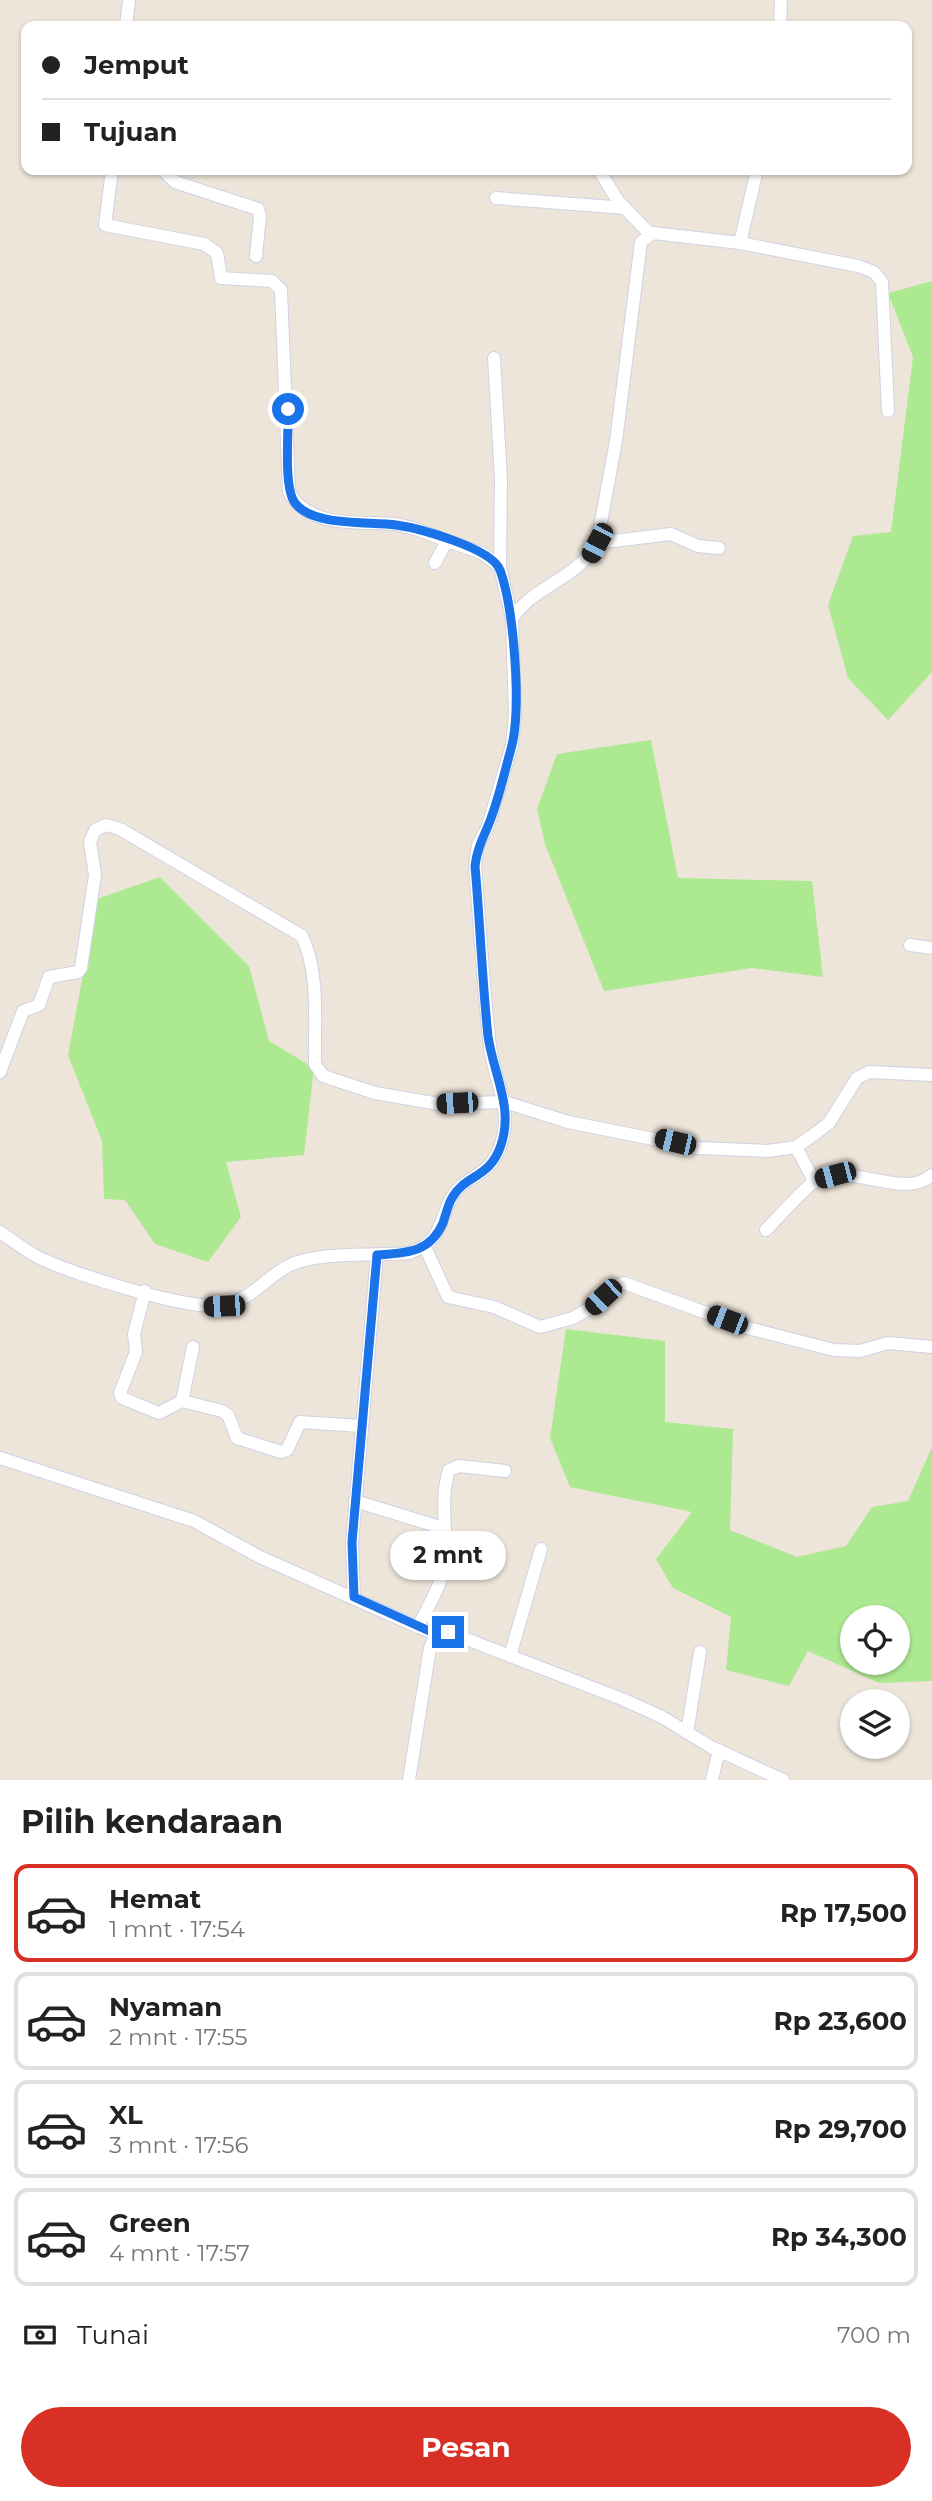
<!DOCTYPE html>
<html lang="id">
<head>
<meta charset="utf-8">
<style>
  body { margin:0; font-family:Montserrat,sans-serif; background:#f6f6f6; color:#222; height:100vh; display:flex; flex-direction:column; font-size:26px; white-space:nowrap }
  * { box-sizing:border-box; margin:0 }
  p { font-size:23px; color:#767676 }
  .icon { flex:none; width:38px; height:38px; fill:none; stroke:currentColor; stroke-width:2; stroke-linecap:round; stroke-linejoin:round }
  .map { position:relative; height:1780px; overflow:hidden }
  .drawer { display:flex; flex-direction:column; background:#fff; flex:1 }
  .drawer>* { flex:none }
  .hud { position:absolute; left:21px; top:21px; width:891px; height:154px; border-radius:14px; box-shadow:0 2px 5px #0004; display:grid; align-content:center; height:154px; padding:0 21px; background:#fff }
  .fabs { position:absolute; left:840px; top:1605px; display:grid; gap:14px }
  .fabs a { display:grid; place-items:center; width:70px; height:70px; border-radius:50%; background:#fff; box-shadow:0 2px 5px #0004; font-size:35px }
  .end { position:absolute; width:32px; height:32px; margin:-16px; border:9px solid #1a73e8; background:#fff; box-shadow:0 0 0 4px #fff }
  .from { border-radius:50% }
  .bubble { position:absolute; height:49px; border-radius:24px; background:#fff; box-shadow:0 2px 5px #0004; font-size:23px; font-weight:700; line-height:49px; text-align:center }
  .car { position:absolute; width:21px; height:42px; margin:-21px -10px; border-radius:9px; box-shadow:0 0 5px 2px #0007; background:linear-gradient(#222 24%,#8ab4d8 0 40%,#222 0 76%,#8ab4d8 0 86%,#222 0) }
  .hud b { display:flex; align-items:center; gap:24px; height:66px; font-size:26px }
  .hud b+b { border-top:2px solid #e0e0e0 }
  .hud i { width:18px; height:18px; background:#222 }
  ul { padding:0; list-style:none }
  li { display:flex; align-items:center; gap:21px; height:98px; margin:0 14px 10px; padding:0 7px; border:4px solid #e0e0e0; border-radius:14px }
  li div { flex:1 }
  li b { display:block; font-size:26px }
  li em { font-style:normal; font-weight:700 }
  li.on { border-color:#d93025 }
  li>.icon { width:63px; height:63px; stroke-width:1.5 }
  h2 { padding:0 21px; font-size:32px; line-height:84px }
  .pay { display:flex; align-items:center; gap:18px; height:77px; padding:0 21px; font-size:26px }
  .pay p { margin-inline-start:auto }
  .action { display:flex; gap:14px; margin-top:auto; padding:14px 21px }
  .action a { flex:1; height:80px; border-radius:42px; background:#d93025; color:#fff; font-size:28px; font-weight:700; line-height:80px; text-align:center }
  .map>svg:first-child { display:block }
  .green { fill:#ade991; fill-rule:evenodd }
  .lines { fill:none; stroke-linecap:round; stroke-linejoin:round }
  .minor-casing { stroke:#cfd2e4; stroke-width:14 }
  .minor { stroke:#fff; stroke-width:12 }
  .route { stroke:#1a73e8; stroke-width:9 }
</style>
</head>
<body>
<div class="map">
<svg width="932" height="1780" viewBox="0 0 932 1780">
  <rect width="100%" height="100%" fill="#ede5da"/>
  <g class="green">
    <path d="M 932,281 L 932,672 L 888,720 L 848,678 L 828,605 L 853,536 L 891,532 L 913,357 L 888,293 Z"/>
    <path d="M 651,740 L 678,878 L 812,881 L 823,977 L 752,968 L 604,991 L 545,844 L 537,809 L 557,754 Z"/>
    <path d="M 160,877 L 249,966 L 269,1041 L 314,1068 L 304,1155 L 226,1162 L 241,1217 L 208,1262 L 155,1244 L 125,1200 L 104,1199 L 102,1141 L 68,1055 L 97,899 Z"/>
    <path d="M 566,1329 L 665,1341 L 665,1422 L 733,1429 L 730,1530 L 797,1557 L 846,1546 L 872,1507 L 908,1501 L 932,1447 L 932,1681 L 879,1683 L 808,1651 L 789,1686 L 726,1670 L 731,1617 L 673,1588 L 656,1559 L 692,1512 L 570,1487 L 550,1438 ZM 898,1617 L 898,1662 L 852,1662 L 852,1617 Z"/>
  </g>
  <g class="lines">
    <g class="minor-casing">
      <g id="minor">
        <path d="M 126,26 L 129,0"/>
        <path d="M 780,26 L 781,0"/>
        <path d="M 112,170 L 105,225 L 204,244 L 217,253 L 221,278 L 272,281 L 281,290 L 289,492 C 309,529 359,521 394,524 C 413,527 430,534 447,541"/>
        <path d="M 163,170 L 175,182 L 258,209 L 260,216 L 256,256"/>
        <path d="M 599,170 L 618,201 L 649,233"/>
        <path d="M 496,198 L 625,208"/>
        <path d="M 740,243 L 858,266 L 874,272 L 882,282 L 888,411"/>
        <path d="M 494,358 L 501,479 L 500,567"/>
        <path d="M 597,543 L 671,534 L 698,546 L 719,548"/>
        <path d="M 435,563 L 447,541 L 482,553 L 500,567 L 512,619"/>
        <path d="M 910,945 L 932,948"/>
        <path d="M 0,1072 L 23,1011 L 39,1005 L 49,977 L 78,972 L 81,968 L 95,875 L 90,842 L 95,830 L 106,825 L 120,829 L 302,936 C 320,974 314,1022 315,1064 L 323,1076 L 375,1093 L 439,1104 L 505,1102 L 568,1122 L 698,1148 L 768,1151 L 796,1147 L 816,1133 L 829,1123 L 857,1078 L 869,1072 L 932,1075"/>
        <path d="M 796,1147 L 814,1181"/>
        <path d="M 766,1230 C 777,1219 806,1185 817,1180 C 856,1163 904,1200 932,1175"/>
        <path d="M 0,1232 C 12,1240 23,1249 36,1256 C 65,1272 195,1313 225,1305 C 251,1299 266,1278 288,1266 C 318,1251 375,1256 409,1253 C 443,1241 437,1225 452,1197 C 465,1174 490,1179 501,1144 C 513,1108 494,1081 490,1046 C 483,986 480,926 475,866 L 478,845 L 488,826 L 512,745 L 515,715 L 512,619 C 532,586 577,580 597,543 L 616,441 L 641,242 L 653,233 L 740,243 L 757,170"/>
        <path d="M 425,1247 L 448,1297 L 494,1307 L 540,1327 L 573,1318 L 592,1307 L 614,1287 L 624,1283 L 748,1328 L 834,1350 L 860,1351 L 888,1343 L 932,1347"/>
        <path d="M 145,1291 L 134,1334 L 136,1352 L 120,1393 L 122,1398 L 159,1413 L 182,1401 L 222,1411 L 228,1415 L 237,1438 L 281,1452 L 287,1450 L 300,1422 L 361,1426"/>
        <path d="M 182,1401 L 193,1347"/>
        <path d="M 0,1458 L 194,1521 L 260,1557 L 418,1627 L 436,1634 L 448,1632 L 622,1699 L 662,1717 L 711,1747 L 783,1780"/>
        <path d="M 355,1501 L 443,1528"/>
        <path d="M 354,1597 L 352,1543 L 377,1255"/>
        <path d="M 418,1627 C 428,1606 442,1585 445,1562 C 448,1531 439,1502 449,1470 L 459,1466 L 505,1471"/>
        <path d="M 510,1656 L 541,1549"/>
        <path d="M 687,1733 L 700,1652"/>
        <path d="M 409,1780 L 430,1648 L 436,1634"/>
        <path d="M 712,1780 L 719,1750"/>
      </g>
    </g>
    <use href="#minor" class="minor"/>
  </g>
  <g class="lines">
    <path class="route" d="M 288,409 C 289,430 283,487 295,503 C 313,527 370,521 396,525 C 418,528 492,548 500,570 C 514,609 522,710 511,749 C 504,774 498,802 488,826 C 482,840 477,850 475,866 C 480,922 482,979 488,1036 C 493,1073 514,1107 501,1145 C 490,1179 465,1174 452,1198 C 448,1205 446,1214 443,1223 C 430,1253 406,1253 377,1255 L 352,1542 L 354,1597 L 436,1634 L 448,1632"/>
  </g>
</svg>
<div class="fabs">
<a><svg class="icon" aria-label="locate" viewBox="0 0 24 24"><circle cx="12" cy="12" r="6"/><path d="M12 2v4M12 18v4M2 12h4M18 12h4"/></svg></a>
<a><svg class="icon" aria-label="layers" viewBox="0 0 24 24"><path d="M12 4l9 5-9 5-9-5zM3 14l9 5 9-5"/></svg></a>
</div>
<i class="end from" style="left:288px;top:409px"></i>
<i class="end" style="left:448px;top:1632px"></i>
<div class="bubble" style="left:390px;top:1531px;width:116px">2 mnt</div>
<i class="car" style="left:597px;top:543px;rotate:208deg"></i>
<i class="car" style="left:457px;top:1103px;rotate:267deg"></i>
<i class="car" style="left:675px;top:1142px;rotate:283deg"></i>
<i class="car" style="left:835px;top:1175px;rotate:255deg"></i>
<i class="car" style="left:603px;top:1297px;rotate:227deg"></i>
<i class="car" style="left:224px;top:1306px;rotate:268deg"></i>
<i class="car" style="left:727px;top:1320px;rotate:291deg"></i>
<div class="hud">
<b><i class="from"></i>Jemput</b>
<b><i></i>Tujuan</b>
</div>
</div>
<section class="drawer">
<h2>Pilih kendaraan</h2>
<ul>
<li class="on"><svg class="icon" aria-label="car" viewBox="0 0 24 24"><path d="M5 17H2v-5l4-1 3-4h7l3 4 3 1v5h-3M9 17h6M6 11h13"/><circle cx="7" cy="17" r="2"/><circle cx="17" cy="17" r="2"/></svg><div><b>Hemat</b><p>1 mnt · 17:54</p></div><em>Rp 17,500</em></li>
<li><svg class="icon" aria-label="car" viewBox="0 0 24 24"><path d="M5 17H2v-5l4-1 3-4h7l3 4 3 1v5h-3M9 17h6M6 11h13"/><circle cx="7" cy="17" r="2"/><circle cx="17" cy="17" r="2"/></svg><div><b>Nyaman</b><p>2 mnt · 17:55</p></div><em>Rp 23,600</em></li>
<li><svg class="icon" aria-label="car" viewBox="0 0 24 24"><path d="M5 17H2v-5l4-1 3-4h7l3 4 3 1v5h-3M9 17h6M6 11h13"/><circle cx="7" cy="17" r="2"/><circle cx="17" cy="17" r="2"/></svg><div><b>XL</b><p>3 mnt · 17:56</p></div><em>Rp 29,700</em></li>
<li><svg class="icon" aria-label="car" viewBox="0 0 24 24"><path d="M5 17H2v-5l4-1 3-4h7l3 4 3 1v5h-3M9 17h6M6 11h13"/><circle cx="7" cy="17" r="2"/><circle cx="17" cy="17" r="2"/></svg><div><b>Green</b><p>4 mnt · 17:57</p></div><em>Rp 34,300</em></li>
</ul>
<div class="pay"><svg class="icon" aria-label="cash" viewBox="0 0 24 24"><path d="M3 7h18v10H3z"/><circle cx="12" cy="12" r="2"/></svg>Tunai<p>700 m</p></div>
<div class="action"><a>Pesan</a></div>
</section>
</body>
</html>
